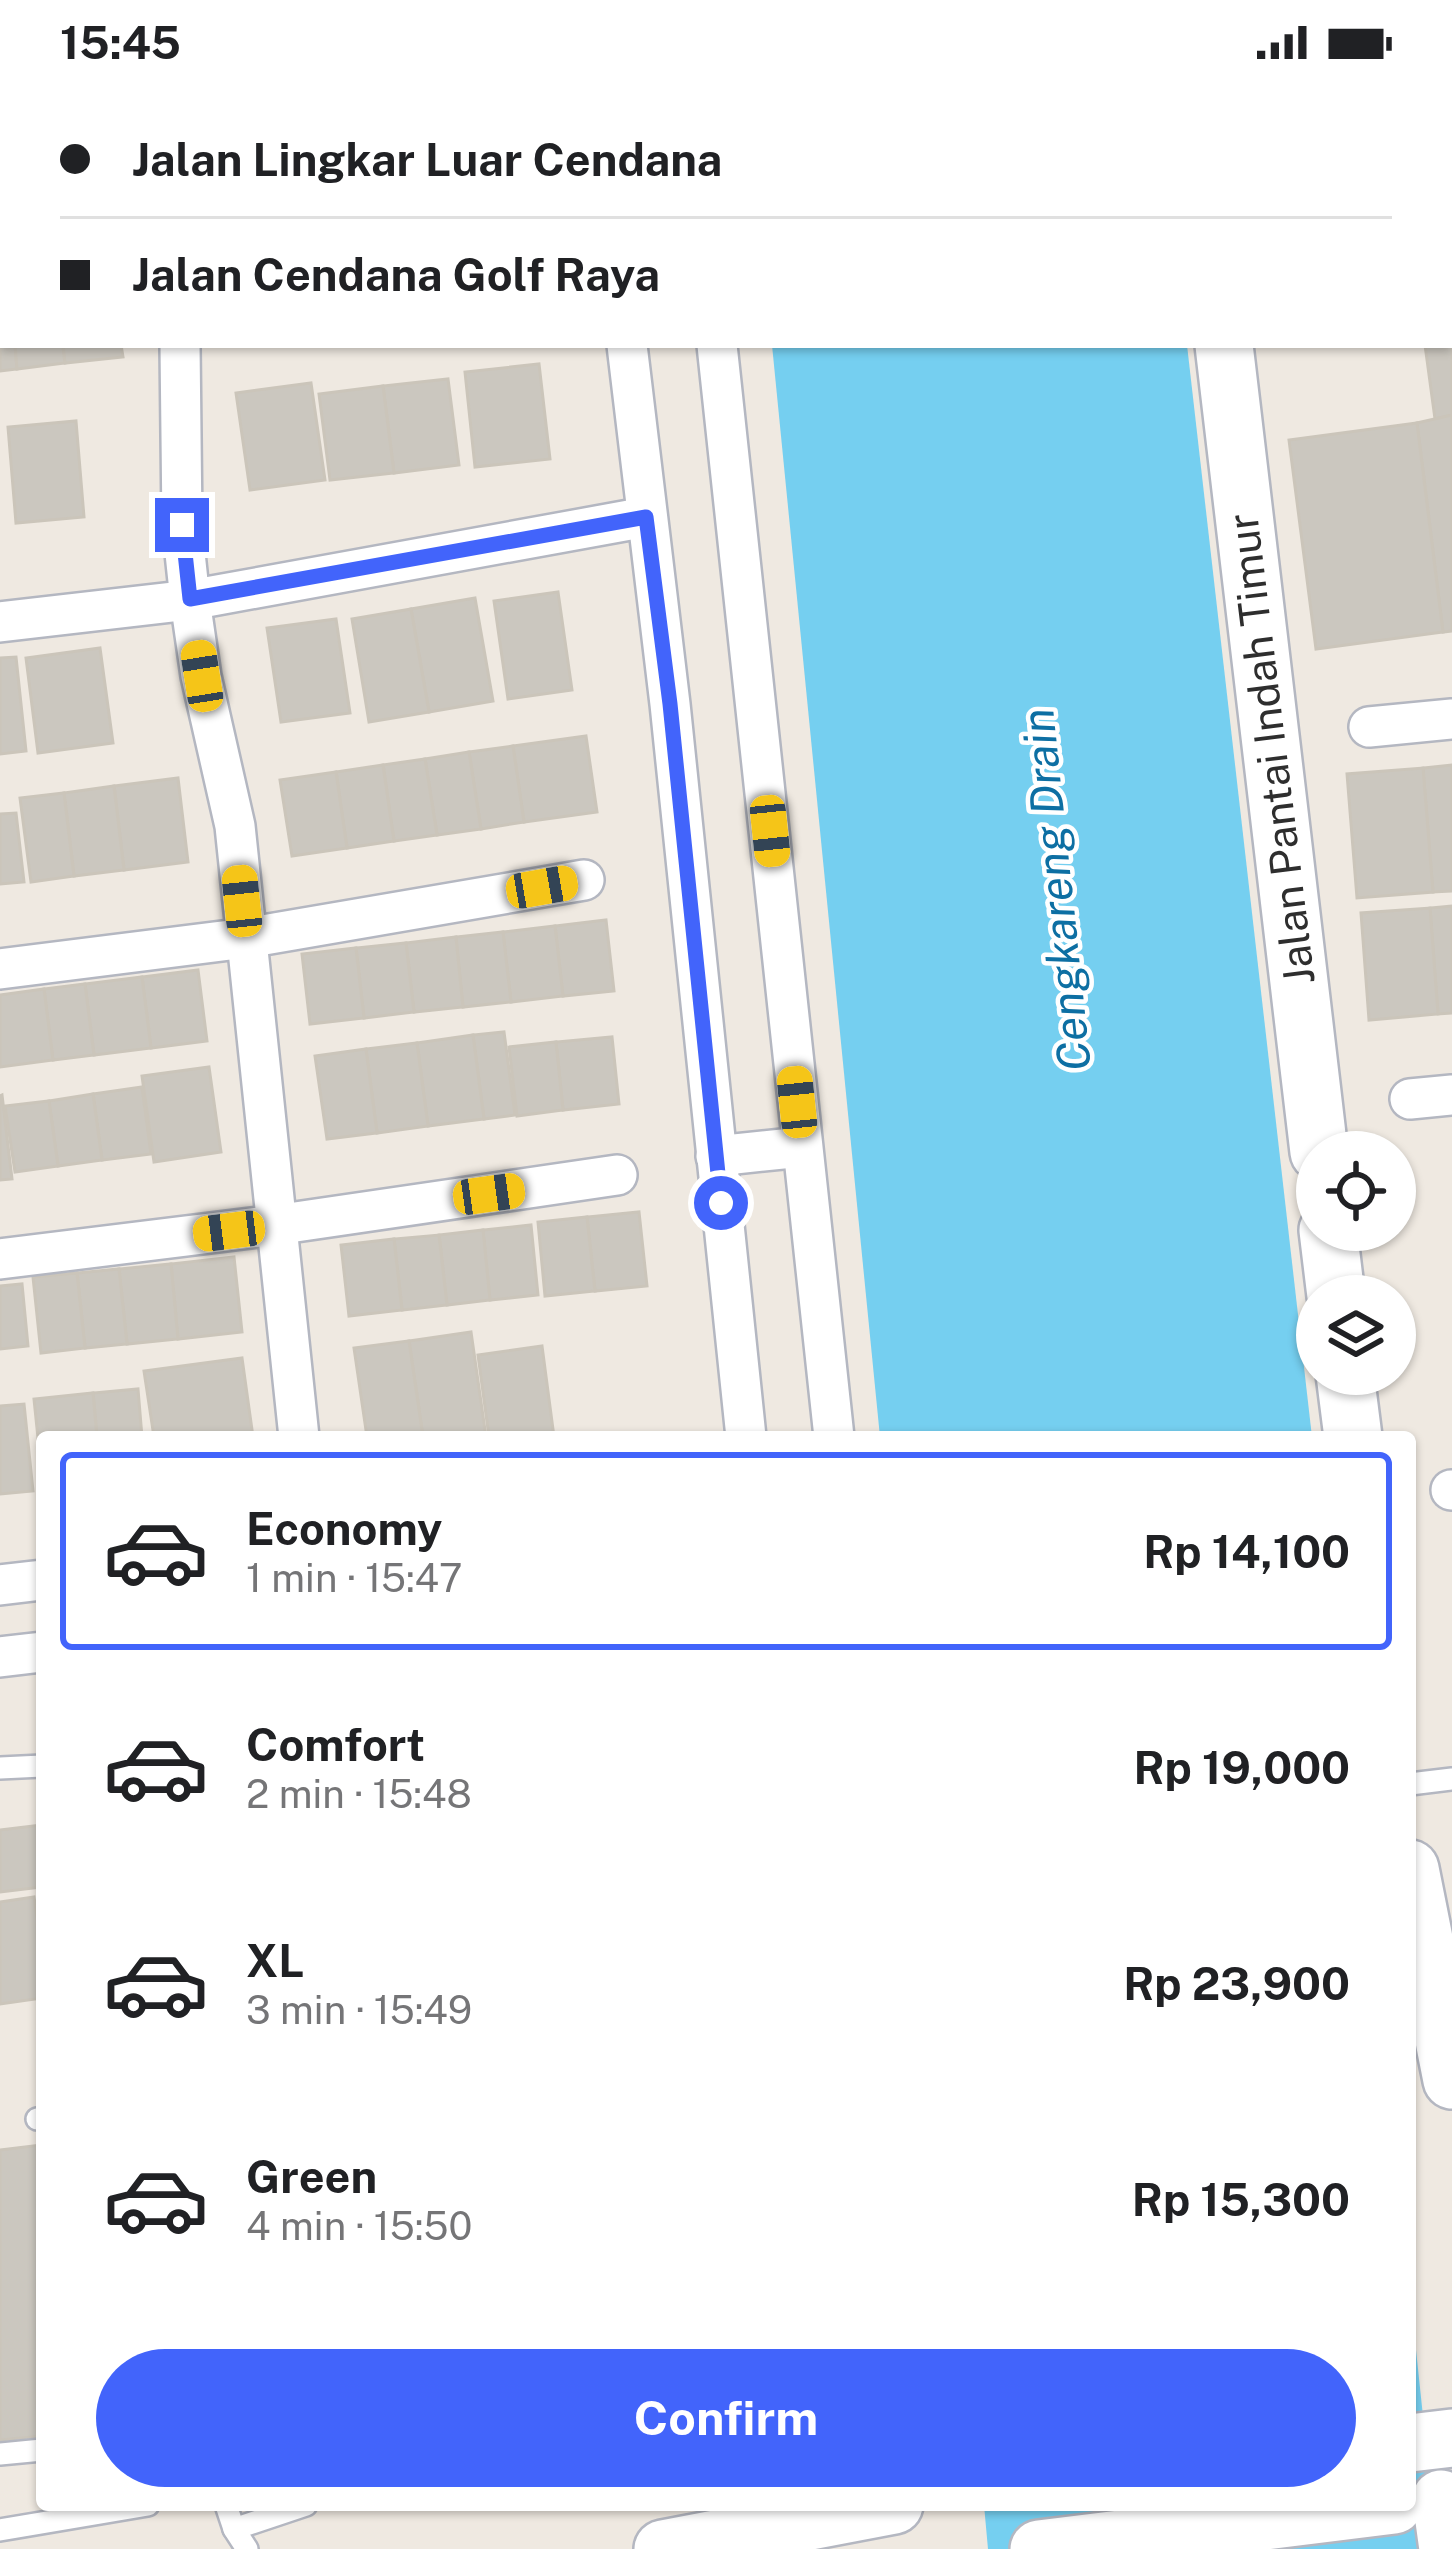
<!DOCTYPE html>
<html lang="en">
<head>
<meta charset="utf-8">
<style>
  body { margin:0; font-family:"Public Sans",sans-serif; background:#f2f2f2; color:#202124; height:100vh; display:flex; flex-direction:column; font-size:45px; white-space:nowrap }
  * { box-sizing:border-box; margin:0 }
  p { font-size:39px; color:#757577 }
  .icon { flex:none; width:66px; height:66px; fill:none; stroke:currentColor; stroke-width:2; stroke-linecap:round; stroke-linejoin:round }
  .map { position:relative; flex:1; overflow:hidden }
  .side { position:absolute; left:36px; top:1347px; width:1380px; height:1080px; display:flex; flex-direction:column; background:#fff; border-radius:12px; box-shadow:0 3px 9px #0004 }
  .side>* { flex:none }
  .guide { position:absolute; left:0px; top:0px; width:1452px; height:264px; box-shadow:0 3px 9px #0004; display:grid; align-content:center; height:264px; padding:0 60px; background:#fff }
  .tools { position:absolute; left:1296px; top:1047px; display:grid; gap:24px }
  .tools a { display:grid; place-items:center; width:120px; height:120px; border-radius:50%; background:#fff; box-shadow:0 3px 9px #0004; font-size:60px }
  .end { position:absolute; width:54px; height:54px; margin:-27px; border:15px solid #4264fb; background:#fff; box-shadow:0 0 0 6px #fff }
  .from { border-radius:50% }
  .car { position:absolute; width:36px; height:72px; margin:-36px -18px; border-radius:15px; box-shadow:0 0 9px 3px #0007; background:linear-gradient(#f5c518 24%,#345 0 40%,#f5c518 0 76%,#345 0 86%,#f5c518 0) }
  .guide b { display:flex; align-items:center; gap:42px; height:114px; font-size:45px }
  .guide b+b { border-top:3px solid #e0e0e0 }
  .guide i { width:30px; height:30px; background:#202124 }
  ul { padding:21px 0 0; list-style:none }
  li { display:flex; align-items:center; gap:36px; height:198px; margin:0 24px 18px; padding:0 36px; border:6px solid transparent; border-radius:12px }
  li div { flex:1 }
  li b { display:block; font-size:45px }
  li em { font-style:normal; font-weight:700 }
  li.current { border-color:#4264fb }
  li>.icon { width:108px; height:108px; stroke-width:1.5 }
  .cta { display:flex; gap:24px; margin-top:auto; padding:24px 60px }
  .cta a { flex:1; height:138px; border-radius:72px; background:#4264fb; color:#fff; font-size:48px; font-weight:700; line-height:138px; text-align:center }
  .status { display:flex; justify-content:space-between; align-items:center; height:84px; padding:0 60px; background:#fff; direction:ltr }
  .status svg { height:33px; fill:currentColor }
  .map>svg:first-child { display:block }
  .water { fill:#75cff0 }
  .building { fill:#cbc7bf; stroke:#cbc5ba; stroke-width:3 }
  .lines { fill:none; stroke-linecap:round; stroke-linejoin:round }
  .lane-casing { stroke:#b4b7c1; stroke-width:26 }
  .street-casing { stroke:#b4b7c1; stroke-width:44 }
  .secondary-casing { stroke:#b4b7c1; stroke-width:62 }
  .lane { stroke:#fff; stroke-width:21 }
  .street { stroke:#fff; stroke-width:39 }
  .secondary { stroke:#fff; stroke-width:57 }
  .route { stroke:#4264fb; stroke-width:15 }
  .labels { text-anchor:middle; stroke-width:9; stroke-linejoin:round; paint-order:stroke }
  .street-label { font-size:42px; fill:#2e2e2e; stroke:#fff }
  .water-label { font-size:45px; font-style:italic; fill:#0d6fa3; stroke:#fff }
</style>
</head>
<body>
<div class="status"><b>15:45</b><svg viewBox="0 0 49 12"><path d="M0 12V9h3v3zM5 12V6h3v6zM10 12V3h3v9zM15 12V0h3v12zM26 1h20v11H26zM47 4h2v5h-2z"/></svg></div>
<div class="map">
<svg width="1452" height="2465" viewBox="0 0 1452 2465">
  <rect width="100%" height="100%" fill="#efe9e1"/>
  <g class="water">
    <path d="M 772,261 L 1187,261 L 1312,1353 L 880,1353 Z"/>
    <path d="M 1410,2209 L 1437,2465 L 988,2465 L 984,2421 L 1410,2421 Z"/>
  </g>
  <g class="building">
    <path d="M 1452,120 L 1452,331 L 1435,335 L 1425,261 L 1449,261 Z"/>
    <path d="M 0,215 L 3,215 L 3,261 L 15,261 L 17,285 L 0,287 Z"/>
    <path d="M 15,261 L 63,261 L 65,279 L 17,285 Z"/>
    <path d="M 63,261 L 121,261 L 123,273 L 65,279 Z"/>
    <path d="M 539,280 L 550,375 L 475,383 L 465,288 Z"/>
    <path d="M 448,295 L 459,381 L 394,389 L 383,302 Z"/>
    <path d="M 311,299 L 325,396 L 250,406 L 236,309 Z"/>
    <path d="M 383,302 L 394,389 L 330,396 L 319,310 Z"/>
    <path d="M 1452,331 L 1452,547 L 1443,548 L 1417,339 Z"/>
    <path d="M 76,337 L 84,433 L 16,439 L 8,343 Z"/>
    <path d="M 1417,339 L 1443,548 L 1316,565 L 1289,356 Z"/>
    <path d="M 558,508 L 572,606 L 508,615 L 494,517 Z"/>
    <path d="M 475,514 L 493,617 L 429,628 L 411,525 Z"/>
    <path d="M 411,525 L 429,628 L 369,638 L 352,535 Z"/>
    <path d="M 336,535 L 350,629 L 281,638 L 267,544 Z"/>
    <path d="M 100,564 L 113,659 L 38,669 L 26,574 Z"/>
    <path d="M 16,573 L 26,667 L 0,670 L 0,574 Z"/>
    <path d="M 586,652 L 597,728 L 524,738 L 513,662 Z"/>
    <path d="M 513,662 L 524,738 L 481,745 L 469,668 Z"/>
    <path d="M 469,668 L 481,745 L 437,751 L 425,675 Z"/>
    <path d="M 425,675 L 437,751 L 394,757 L 383,681 Z"/>
    <path d="M 383,681 L 394,757 L 347,764 L 336,688 Z"/>
    <path d="M 1452,681 L 1452,807 L 1433,808 L 1423,684 Z"/>
    <path d="M 1423,684 L 1433,808 L 1357,814 L 1347,690 Z"/>
    <path d="M 336,688 L 347,764 L 292,772 L 280,696 Z"/>
    <path d="M 178,694 L 188,778 L 124,786 L 114,702 Z"/>
    <path d="M 114,702 L 124,786 L 74,792 L 64,709 Z"/>
    <path d="M 64,709 L 74,792 L 31,798 L 20,714 Z"/>
    <path d="M 16,729 L 24,798 L 0,800 L 0,730 Z"/>
    <path d="M 1452,822 L 1452,929 L 1438,930 L 1430,824 Z"/>
    <path d="M 1430,824 L 1438,930 L 1369,936 L 1361,829 Z"/>
    <path d="M 606,836 L 614,907 L 563,912 L 555,842 Z"/>
    <path d="M 555,842 L 563,912 L 511,918 L 503,848 Z"/>
    <path d="M 503,848 L 511,918 L 463,923 L 456,853 Z"/>
    <path d="M 456,853 L 463,923 L 414,928 L 406,859 Z"/>
    <path d="M 406,859 L 414,928 L 364,934 L 356,864 Z"/>
    <path d="M 356,864 L 364,934 L 310,940 L 302,870 Z"/>
    <path d="M 198,886 L 207,957 L 151,964 L 142,893 Z"/>
    <path d="M 142,893 L 151,964 L 94,971 L 85,900 Z"/>
    <path d="M 85,900 L 94,971 L 53,976 L 44,905 Z"/>
    <path d="M 44,905 L 53,976 L 0,983 L 0,911 Z"/>
    <path d="M 504,948 L 515,1031 L 484,1035 L 473,951 Z"/>
    <path d="M 473,951 L 484,1035 L 428,1042 L 417,959 Z"/>
    <path d="M 612,953 L 619,1020 L 563,1026 L 556,958 Z"/>
    <path d="M 556,958 L 563,1026 L 517,1032 L 509,963 Z"/>
    <path d="M 417,959 L 428,1042 L 377,1049 L 366,965 Z"/>
    <path d="M 366,965 L 377,1049 L 327,1055 L 315,972 Z"/>
    <path d="M 209,983 L 221,1068 L 154,1078 L 142,992 Z"/>
    <path d="M 142,1003 L 151,1070 L 102,1076 L 93,1010 Z"/>
    <path d="M 93,1010 L 102,1076 L 58,1082 L 49,1017 Z"/>
    <path d="M 2,1011 L 12,1095 L 0,1096 L 0,1012 Z"/>
    <path d="M 49,1017 L 58,1082 L 15,1088 L 5,1022 Z"/>
    <path d="M 639,1128 L 647,1202 L 595,1207 L 587,1133 Z"/>
    <path d="M 587,1133 L 595,1207 L 545,1212 L 538,1138 Z"/>
    <path d="M 531,1141 L 538,1211 L 490,1216 L 483,1146 Z"/>
    <path d="M 483,1146 L 490,1216 L 447,1221 L 439,1151 Z"/>
    <path d="M 439,1151 L 447,1221 L 402,1226 L 394,1155 Z"/>
    <path d="M 394,1155 L 402,1226 L 349,1232 L 341,1161 Z"/>
    <path d="M 234,1173 L 242,1248 L 178,1255 L 171,1180 Z"/>
    <path d="M 171,1180 L 178,1255 L 127,1260 L 119,1185 Z"/>
    <path d="M 119,1185 L 127,1260 L 85,1264 L 77,1189 Z"/>
    <path d="M 77,1189 L 85,1264 L 41,1269 L 33,1193 Z"/>
    <path d="M 22,1200 L 28,1262 L 0,1265 L 0,1202 Z"/>
    <path d="M 471,1248 L 486,1353 L 423,1353 L 409,1257 Z"/>
    <path d="M 409,1257 L 423,1353 L 367,1353 L 354,1264 Z"/>
    <path d="M 542,1262 L 554,1353 L 489,1353 L 478,1271 Z"/>
    <path d="M 242,1274 L 253,1353 L 154,1353 L 144,1287 Z"/>
    <path d="M 138,1305 L 142,1353 L 97,1353 L 93,1309 Z"/>
    <path d="M 93,1309 L 97,1353 L 42,1353 L 42,1393 L 34,1315 Z"/>
    <path d="M 24,1320 L 33,1407 L 0,1410 L 0,1322 Z"/>
    <path d="M 42,1741 L 42,1803 L 0,1808 L 0,1746 Z"/>
    <path d="M 34,1813 L 42,1866 L 42,1914 L 0,1920 L 0,1818 Z"/>
    <path d="M 42,2061 L 42,2352 L 0,2356 L 0,2066 Z"/>
  </g>
  <g class="lines">
    <g class="lane-casing">
      <g id="lane">
        <path d="M 0,1684 L 42,1682"/>
        <path d="M 1410,1700 L 1452,1695"/>
        <path d="M 37,2035 L 42,2034"/>
        <path d="M 0,2370 L 42,2366"/>
        <path d="M 226,2421 L 234,2445 L 247,2465"/>
        <path d="M 234,2445 L 306,2421"/>
        <path d="M 0,2446 L 148,2421"/>
      </g>
    </g>
    <g class="street-casing">
      <g id="street">
        <path d="M 144,0 L 144,3"/>
        <path d="M 597,0 L 597,3"/>
        <path d="M 688,0 L 689,3"/>
        <path d="M 1449,55 L 1452,54"/>
        <path d="M 0,190 L 3,189"/>
        <path d="M 180,261 L 182,441 L 190,516 L 201,592 L 235,742 L 299,1353"/>
        <path d="M 627,261 L 670,620 L 746,1353"/>
        <path d="M 717,261 L 834,1353"/>
        <path d="M 0,538 L 190,516 L 646,433"/>
        <path d="M 1369,643 L 1452,635"/>
        <path d="M 0,885 L 246,854 L 584,796"/>
        <path d="M 1410,1015 L 1452,1011"/>
        <path d="M 716,1072 L 802,1063"/>
        <path d="M 0,1175 L 275,1141 L 617,1091"/>
        <path d="M 1451,1406 L 1452,1406"/>
        <path d="M 0,1501 L 42,1496"/>
        <path d="M 0,1573 L 42,1568"/>
      </g>
    </g>
    <g class="secondary-casing">
      <g id="secondary">
        <path d="M 1193,0 L 1194,3"/>
        <path d="M 1224,261 L 1319,1068"/>
        <path d="M 1328,1146 L 1336,1212"/>
        <path d="M 1345,1290 L 1353,1353"/>
        <path d="M 1410,1785 L 1452,1996"/>
        <path d="M 1410,2359 L 1452,2354"/>
        <path d="M 1441,2415 L 1448,2465"/>
        <path d="M 663,2465 L 894,2421"/>
        <path d="M 1039,2465 L 1394,2421"/>
      </g>
    </g>
    <use href="#lane" class="lane"/>
    <use href="#street" class="street"/>
    <use href="#secondary" class="secondary"/>
  </g>
  <g class="lines">
    <path class="route" d="M 182,441 L 190,515 L 646,433 L 670,620 L 721,1119"/>
  </g>
  <g class="labels">
    <g class="street-label">
      <text transform="translate(1271 665) rotate(-97)" y="15">Jalan Pantai Indah Timur</text>
    </g>
    <g class="water-label">
      <text transform="translate(1056 806) rotate(-96)" y="16">Cengkareng Drain</text>
    </g>
  </g>
</svg>
<div class="tools">
<a><svg class="icon" aria-label="locate" viewBox="0 0 24 24"><circle cx="12" cy="12" r="6"/><path d="M12 2v4M12 18v4M2 12h4M18 12h4"/></svg></a>
<a><svg class="icon" aria-label="layers" viewBox="0 0 24 24"><path d="M12 4l9 5-9 5-9-5zM3 14l9 5 9-5"/></svg></a>
</div>
<i class="end from" style="left:721px;top:1119px"></i>
<i class="end" style="left:182px;top:441px"></i>
<i class="car" style="left:202px;top:592px;rotate:351deg"></i>
<i class="car" style="left:770px;top:747px;rotate:174deg"></i>
<i class="car" style="left:542px;top:803px;rotate:80deg"></i>
<i class="car" style="left:242px;top:817px;rotate:354deg"></i>
<i class="car" style="left:797px;top:1018px;rotate:354deg"></i>
<i class="car" style="left:489px;top:1110px;rotate:82deg"></i>
<i class="car" style="left:229px;top:1147px;rotate:263deg"></i>
<div class="guide">
<b><i class="from"></i>Jalan Lingkar Luar Cendana</b>
<b><i></i>Jalan Cendana Golf Raya</b>
</div>
<section class="side">
<ul>
<li class="current"><svg class="icon" aria-label="car" viewBox="0 0 24 24"><path d="M5 17H2v-5l4-1 3-4h7l3 4 3 1v5h-3M9 17h6M6 11h13"/><circle cx="7" cy="17" r="2"/><circle cx="17" cy="17" r="2"/></svg><div><b>Economy</b><p>1 min · 15:47</p></div><em>Rp 14,100</em></li>
<li><svg class="icon" aria-label="car" viewBox="0 0 24 24"><path d="M5 17H2v-5l4-1 3-4h7l3 4 3 1v5h-3M9 17h6M6 11h13"/><circle cx="7" cy="17" r="2"/><circle cx="17" cy="17" r="2"/></svg><div><b>Comfort</b><p>2 min · 15:48</p></div><em>Rp 19,000</em></li>
<li><svg class="icon" aria-label="car" viewBox="0 0 24 24"><path d="M5 17H2v-5l4-1 3-4h7l3 4 3 1v5h-3M9 17h6M6 11h13"/><circle cx="7" cy="17" r="2"/><circle cx="17" cy="17" r="2"/></svg><div><b>XL</b><p>3 min · 15:49</p></div><em>Rp 23,900</em></li>
<li><svg class="icon" aria-label="car" viewBox="0 0 24 24"><path d="M5 17H2v-5l4-1 3-4h7l3 4 3 1v5h-3M9 17h6M6 11h13"/><circle cx="7" cy="17" r="2"/><circle cx="17" cy="17" r="2"/></svg><div><b>Green</b><p>4 min · 15:50</p></div><em>Rp 15,300</em></li>
</ul>
<div class="cta"><a>Confirm</a></div>
</section>
</div>
</body>
</html>
